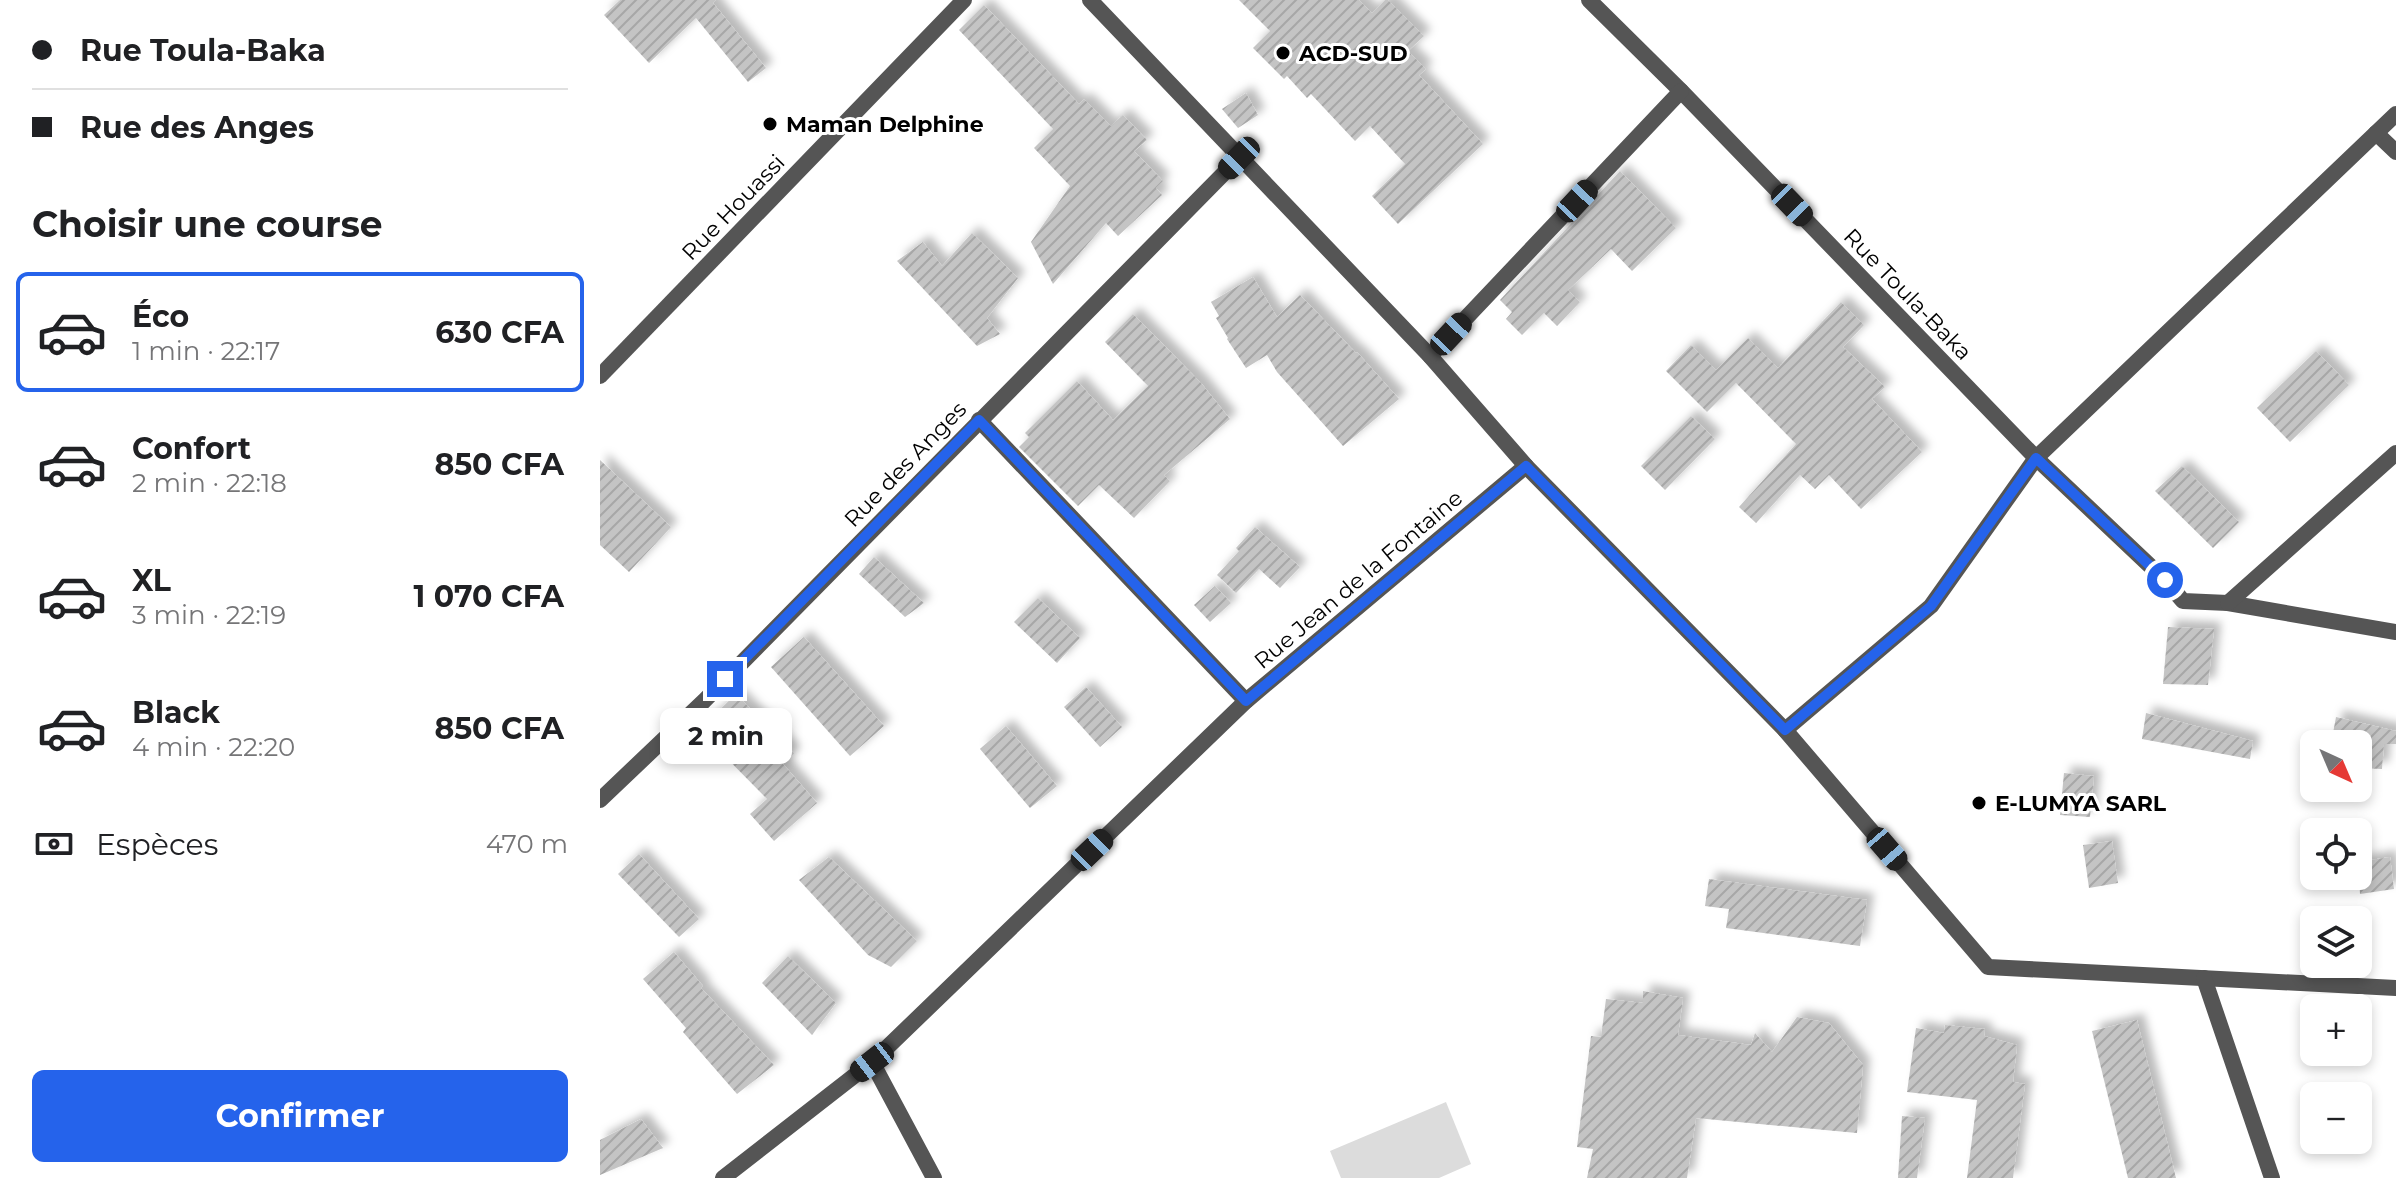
<!DOCTYPE html>
<html lang="fr">
<head>
<meta charset="utf-8">
<style>
  body { margin:0; font-family:Montserrat,sans-serif; background:#f6f6f6; color:#202124; height:100vh; display:flex; flex-direction:column; font-size:30px; white-space:nowrap }
  * { box-sizing:border-box; margin:0 }
  p { font-size:26px; color:#757577 }
  .icon { flex:none; width:44px; height:44px; fill:none; stroke:currentColor; stroke-width:2; stroke-linecap:round; stroke-linejoin:round }
  .map { position:relative; flex:1; overflow:hidden }
  .side { display:flex; flex-direction:column; background:#fff; width:600px }
  .side>* { flex:none }
  .guide { display:grid; align-content:center; height:176px; padding:0 32px; background:#fff }
  .needle { width:52px; rotate:136deg }
  .tools { position:absolute; left:1700px; top:730px; display:grid; gap:16px }
  .tools a { display:grid; place-items:center; width:72px; height:72px; border-radius:12px; background:#fff; box-shadow:0 4px 12px #0003; font-size:40px }
  .end { position:absolute; width:36px; height:36px; margin:-18px; border:10px solid #2563eb; background:#fff; box-shadow:0 0 0 4px #fff }
  .from { border-radius:50% }
  .bubble { position:absolute; height:56px; border-radius:12px; background:#fff; box-shadow:0 4px 12px #0003; font-size:26px; font-weight:700; line-height:56px; text-align:center }
  .car { position:absolute; width:24px; height:48px; margin:-24px -12px; border-radius:10px; box-shadow:0 0 6px 2px #0007; background:linear-gradient(#222 24%,#8ab4d8 0 40%,#222 0 76%,#8ab4d8 0 86%,#222 0) }
  .guide b { display:flex; align-items:center; gap:28px; height:76px; font-size:30px }
  .guide b+b { border-top:2px solid #e0e0e0 }
  .guide i { width:20px; height:20px; background:#202124 }
  ul { padding:0; list-style:none }
  li { display:flex; align-items:center; gap:24px; height:120px; margin:0 16px 12px; padding:0 16px; border:4px solid transparent; border-radius:12px }
  li div { flex:1 }
  li b { display:block; font-size:30px }
  li em { font-style:normal; font-weight:700 }
  li.current { border-color:#2563eb }
  li>.icon { width:72px; height:72px; stroke-width:1.5 }
  h2 { padding:0 32px; font-size:36px; line-height:96px }
  .pay { display:flex; align-items:center; gap:20px; height:88px; padding:0 32px; font-size:30px }
  .pay p { margin-inline-start:auto }
  .primary-button { display:flex; gap:16px; margin-top:auto; padding:16px 32px }
  .primary-button a { flex:1; height:92px; border-radius:12px; background:#2563eb; color:#fff; font-size:32px; font-weight:700; line-height:92px; text-align:center }
  main { display:flex; flex:1; min-height:0 }
  .map>svg:first-child { display:block }
  .green { fill:#dcdcdc }
  .building { fill:url(#building-hatch); filter:url(#shadow) }
  .lines { fill:none; stroke-linecap:round; stroke-linejoin:round }
  .minor { stroke:#555; stroke-width:16 }
  .route { stroke:#2563eb; stroke-width:10 }
  .poi-dot { fill:#000; stroke:#fff; stroke-width:3 }
  .labels { text-anchor:middle; stroke-width:6; stroke-linejoin:round; paint-order:stroke }
  .poi-label { font-size:22px; font-weight:bold; fill:#000; stroke:#fff; text-anchor:start }
  .street-label { font-size:22px; fill:#000; stroke:#fff }
</style>
</head>
<body>
<main>
<section class="side">
<div class="guide">
<b><i class="from"></i>Rue Toula-Baka</b>
<b><i></i>Rue des Anges</b>
</div>
<h2>Choisir une course</h2>
<ul>
<li class="current"><svg class="icon" aria-label="car" viewBox="0 0 24 24"><path d="M5 17H2v-5l4-1 3-4h7l3 4 3 1v5h-3M9 17h6M6 11h13"/><circle cx="7" cy="17" r="2"/><circle cx="17" cy="17" r="2"/></svg><div><b>Éco</b><p>1 min · 22:17</p></div><em>630 CFA</em></li>
<li><svg class="icon" aria-label="car" viewBox="0 0 24 24"><path d="M5 17H2v-5l4-1 3-4h7l3 4 3 1v5h-3M9 17h6M6 11h13"/><circle cx="7" cy="17" r="2"/><circle cx="17" cy="17" r="2"/></svg><div><b>Confort</b><p>2 min · 22:18</p></div><em>850 CFA</em></li>
<li><svg class="icon" aria-label="car" viewBox="0 0 24 24"><path d="M5 17H2v-5l4-1 3-4h7l3 4 3 1v5h-3M9 17h6M6 11h13"/><circle cx="7" cy="17" r="2"/><circle cx="17" cy="17" r="2"/></svg><div><b>XL</b><p>3 min · 22:19</p></div><em>1 070 CFA</em></li>
<li><svg class="icon" aria-label="car" viewBox="0 0 24 24"><path d="M5 17H2v-5l4-1 3-4h7l3 4 3 1v5h-3M9 17h6M6 11h13"/><circle cx="7" cy="17" r="2"/><circle cx="17" cy="17" r="2"/></svg><div><b>Black</b><p>4 min · 22:20</p></div><em>850 CFA</em></li>
</ul>
<div class="pay"><svg class="icon" aria-label="cash" viewBox="0 0 24 24"><path d="M3 7h18v10H3z"/><circle cx="12" cy="12" r="2"/></svg>Espèces<p>470 m</p></div>
<div class="primary-button"><a>Confirmer</a></div>
</section>
<div class="map">
<svg width="1796" height="1178" viewBox="0 0 1796 1178">
  <defs>
    <pattern id="building-hatch" width="6" height="6" patternUnits="userSpaceOnUse" patternTransform="scale(2)"><rect width="6" height="6" fill="#c4c4c4"/><path d="M-1 1l2-2M0 6l6-6M5 7l2-2" fill="none" stroke="#a7a7a7"/></pattern>
    <filter id="shadow"><feDropShadow dx="7" dy="-7" stdDeviation="4" flood-color="#0004"/></filter>
  </defs>
  <rect width="100%" height="100%" fill="#fff"/>
  <path class="green" d="M 846,1102 L 871,1164 L 839,1178 L 741,1178 L 730,1151 Z"/>
  <g class="building">
    <path d="M 20,0 L 116,0 L 113,3 L 166,68 L 148,82 L 96,18 L 49,63 L 4,15 Z"/>
    <path d="M 639,0 L 759,0 L 772,13 L 785,0 L 788,0 L 824,36 L 808,51 L 826,69 L 819,75 L 883,144 L 798,224 L 772,196 L 805,164 L 770,126 L 755,141 L 711,94 L 707,98 L 687,76 L 684,79 L 653,48 L 670,31 Z"/>
    <path d="M 384,5 L 479,104 L 484,99 L 511,126 L 523,115 L 547,140 L 534,151 L 563,181 L 556,188 L 562,195 L 518,236 L 506,223 L 453,284 L 431,242 L 470,186 L 434,148 L 453,129 L 359,30 Z"/>
    <path d="M 646,93 L 658,115 L 638,128 L 622,109 Z"/>
    <path d="M 1020,171 L 1076,228 L 1032,271 L 1011,249 L 968,290 L 980,302 L 957,326 L 944,313 L 922,335 L 906,319 L 912,312 L 900,300 Z"/>
    <path d="M 372,233 L 418,278 L 387,318 L 400,334 L 377,346 L 297,261 L 323,242 L 342,266 Z"/>
    <path d="M 653,277 L 677,317 L 700,295 L 756,353 L 757,352 L 799,399 L 743,446 L 677,372 L 667,355 L 646,368 L 627,339 L 628,338 L 616,318 L 619,316 L 611,302 Z"/>
    <path d="M 1241,302 L 1264,325 L 1243,347 L 1285,387 L 1272,399 L 1322,452 L 1261,509 L 1229,475 L 1215,489 L 1200,475 L 1156,523 L 1139,507 L 1196,444 L 1136,383 L 1107,412 L 1066,371 L 1091,345 L 1116,370 L 1148,338 L 1178,368 Z"/>
    <path d="M 533,314 L 601,383 L 630,419 L 564,475 L 570,481 L 534,518 L 499,485 L 478,506 L 419,447 L 429,437 L 425,433 L 477,381 L 513,420 L 548,386 L 505,342 Z"/>
    <path d="M 1716,351 L 1749,385 L 1690,442 L 1657,408 Z"/>
    <path d="M 1091,416 L 1115,439 L 1065,490 L 1041,466 Z"/>
    <path d="M 0,460 L 71,527 L 29,572 L 0,545 Z"/>
    <path d="M 1582,466 L 1639,522 L 1613,548 L 1555,491 Z"/>
    <path d="M 655,527 L 700,567 L 680,588 L 659,569 L 636,593 L 617,575 L 639,551 L 636,548 Z"/>
    <path d="M 274,557 L 324,603 L 305,617 L 259,574 Z"/>
    <path d="M 615,586 L 631,603 L 610,622 L 594,605 Z"/>
    <path d="M 438,598 L 480,638 L 457,663 L 414,622 Z"/>
    <path d="M 1568,627 L 1614,629 L 1608,685 L 1563,684 Z"/>
    <path d="M 204,637 L 284,726 L 250,756 L 171,667 Z"/>
    <path d="M 486,687 L 522,727 L 500,747 L 464,707 Z"/>
    <path d="M 136,694 L 194,753 L 183,764 L 217,803 L 174,841 L 150,814 L 167,799 L 99,730 Z"/>
    <path d="M 1546,713 L 1653,741 L 1650,759 L 1542,739 Z"/>
    <path d="M 1736,717 L 1796,731 L 1796,744 L 1784,744 L 1782,769 L 1758,768 L 1758,744 L 1731,744 Z"/>
    <path d="M 406,726 L 457,786 L 430,808 L 380,749 Z"/>
    <path d="M 1464,773 L 1494,776 L 1490,817 L 1460,815 Z"/>
    <path d="M 1512,841 L 1518,883 L 1489,888 L 1483,845 Z"/>
    <path d="M 39,854 L 99,919 L 79,937 L 18,874 Z"/>
    <path d="M 229,857 L 317,941 L 291,967 L 268,955 L 199,880 Z"/>
    <path d="M 1790,857 L 1794,889 L 1760,894 L 1758,862 Z"/>
    <path d="M 1109,879 L 1267,900 L 1260,946 L 1126,928 L 1129,909 L 1105,906 Z"/>
    <path d="M 74,952 L 103,986 L 101,988 L 174,1065 L 137,1094 L 83,1032 L 86,1028 L 43,979 Z"/>
    <path d="M 188,956 L 236,1003 L 212,1035 L 162,983 Z"/>
    <path d="M 1043,991 L 1083,998 L 1078,1035 L 1151,1045 L 1155,1033 L 1172,1052 L 1197,1017 L 1229,1023 L 1263,1065 L 1257,1133 L 1096,1118 L 1087,1178 L 987,1178 L 993,1149 L 977,1147 L 991,1036 L 1001,1037 L 1006,999 L 1043,1003 Z"/>
    <path d="M 1537,1020 L 1576,1178 L 1528,1178 L 1492,1031 Z"/>
    <path d="M 1345,1025 L 1385,1029 L 1384,1036 L 1417,1045 L 1413,1082 L 1425,1084 L 1413,1178 L 1367,1178 L 1377,1100 L 1307,1092 L 1316,1028 L 1344,1033 Z"/>
    <path d="M 1302,1116 L 1325,1118 L 1317,1178 L 1298,1178 Z"/>
    <path d="M 41,1119 L 63,1148 L 0,1175 L 0,1140 Z"/>
  </g>
  <g class="lines">
    <g class="minor">
      <path d="M 490,0 L 830,356 L 926,466 L 1185,730 L 1388,967 L 1796,988"/>
      <path d="M 989,0 L 1081,91 L 1436,458 L 1565,580 L 1583,601 L 1628,603 L 1796,632"/>
      <path d="M 1776,133 L 1796,152"/>
      <path d="M 830,356 L 1081,91"/>
      <path d="M 0,376 L 364,0"/>
      <path d="M 379,420 L 646,701"/>
      <path d="M 1628,603 L 1796,453"/>
      <path d="M 1185,730 L 1331,606 L 1436,458 L 1796,114"/>
      <path d="M 0,800 L 104,701 L 639,158"/>
      <path d="M 1604,978 L 1672,1178"/>
      <path d="M 272,1062 L 334,1178"/>
      <path d="M 123,1178 L 272,1062 L 646,701 L 926,466"/>
    </g>
  </g>
  <g class="lines">
    <path class="route" d="M 125,679 L 379,420 L 646,701 L 926,466 L 1185,730 L 1331,606 L 1436,458 L 1565,580"/>
  </g>
  <g class="poi-dot">
    <circle cx="683" cy="53" r="8"/>
    <circle cx="170" cy="124" r="8"/>
    <circle cx="1379" cy="803" r="8"/>
  </g>
  <g class="labels">
    <g class="poi-label">
      <text x="699" y="61">ACD-SUD</text>
      <text x="186" y="132">Maman Delphine</text>
      <text x="1395" y="811">E-LUMYA SARL</text>
    </g>
    <g class="street-label">
      <text transform="translate(133 207) rotate(-46)" y="8">Rue Houassi</text>
      <text transform="translate(1308 294) rotate(46)" y="8">Rue Toula-Baka</text>
      <text transform="translate(305 464) rotate(-46)" y="8">Rue des Anges</text>
      <text transform="translate(758 579) rotate(-40)" y="8">Rue Jean de la Fontaine</text>
    </g>
  </g>
</svg>
<div class="tools">
<a><svg class="needle" viewBox="-14 -14 28 28"><path d="M0-13l5 13h-10z" fill="#e53935"/><path d="M0 13l5-13h-10z" fill="#757577"/></svg></a>
<a><svg class="icon" aria-label="locate" viewBox="0 0 24 24"><circle cx="12" cy="12" r="6"/><path d="M12 2v4M12 18v4M2 12h4M18 12h4"/></svg></a>
<a><svg class="icon" aria-label="layers" viewBox="0 0 24 24"><path d="M12 4l9 5-9 5-9-5zM3 14l9 5 9-5"/></svg></a>
<a>+</a>
<a>−</a>
</div>
<i class="end from" style="left:1565px;top:580px"></i>
<i class="end" style="left:125px;top:679px"></i>
<div class="bubble" style="left:60px;top:708px;width:132px">2 min</div>
<i class="car" style="left:639px;top:158px;rotate:224deg"></i>
<i class="car" style="left:977px;top:201px;rotate:43deg"></i>
<i class="car" style="left:1192px;top:205px;rotate:136deg"></i>
<i class="car" style="left:851px;top:334px;rotate:43deg"></i>
<i class="car" style="left:1287px;top:849px;rotate:139deg"></i>
<i class="car" style="left:492px;top:850px;rotate:46deg"></i>
<i class="car" style="left:272px;top:1062px;rotate:232deg"></i>
</div>
</main>
</body>
</html>
